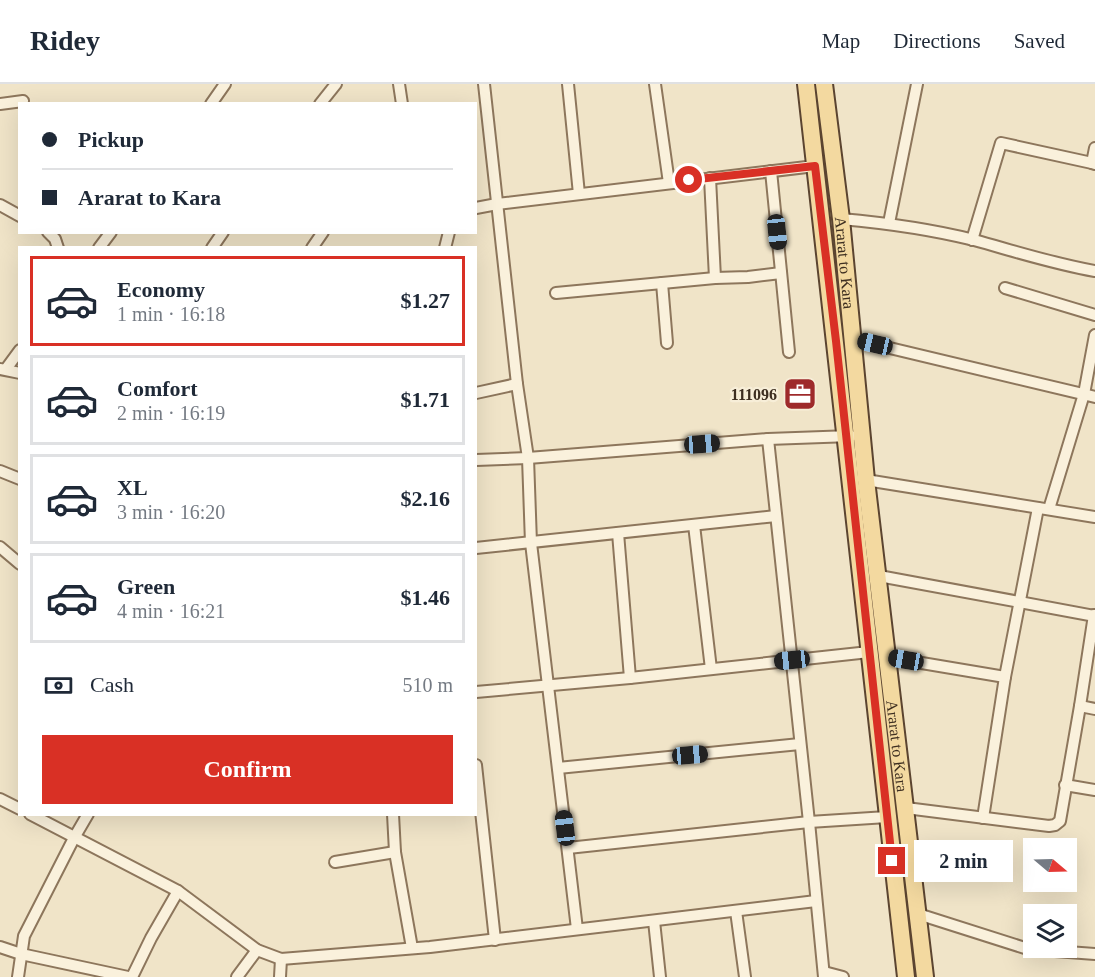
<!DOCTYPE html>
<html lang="en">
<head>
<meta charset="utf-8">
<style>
  body { margin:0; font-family:"Times New Roman",serif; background:#f2f2f3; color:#1f2937; height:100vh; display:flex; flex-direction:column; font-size:22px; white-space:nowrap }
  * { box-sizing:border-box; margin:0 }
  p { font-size:20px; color:#747a83 }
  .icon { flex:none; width:33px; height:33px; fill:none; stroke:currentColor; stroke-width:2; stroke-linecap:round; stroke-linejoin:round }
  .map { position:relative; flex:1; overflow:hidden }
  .drawer { position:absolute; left:18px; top:162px; width:459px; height:570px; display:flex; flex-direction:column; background:#fff; border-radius:0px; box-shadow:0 6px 24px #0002 }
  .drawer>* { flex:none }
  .banner { position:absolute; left:18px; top:18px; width:459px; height:132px; border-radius:0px; box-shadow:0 6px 24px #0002; display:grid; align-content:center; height:132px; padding:0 24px; background:#fff }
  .needle { width:39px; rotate:109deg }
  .tools { position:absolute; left:1023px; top:754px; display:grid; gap:12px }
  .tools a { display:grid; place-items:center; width:54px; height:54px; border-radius:0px; background:#fff; box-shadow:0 6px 24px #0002; font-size:30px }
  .end { position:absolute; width:27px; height:27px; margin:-14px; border:8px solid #d93025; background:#fff; box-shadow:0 0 0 3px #fff }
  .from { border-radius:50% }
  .bubble { position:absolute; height:42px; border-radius:0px; background:#fff; box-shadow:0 6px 24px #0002; font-size:20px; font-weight:700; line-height:42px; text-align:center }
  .car { position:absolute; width:18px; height:36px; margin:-18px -9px; border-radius:8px; box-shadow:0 0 4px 2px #0007; background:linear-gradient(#222 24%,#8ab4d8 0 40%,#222 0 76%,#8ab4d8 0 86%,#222 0) }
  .banner b { display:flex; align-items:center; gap:21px; height:57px; font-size:22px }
  .banner b+b { border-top:2px solid #e0e1e3 }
  .banner i { width:15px; height:15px; background:#1f2937 }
  ul { padding:10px 0 0; list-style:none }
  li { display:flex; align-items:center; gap:18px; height:90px; margin:0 12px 9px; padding:0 12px; border:3px solid #e0e1e3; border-radius:0px }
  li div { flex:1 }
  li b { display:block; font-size:22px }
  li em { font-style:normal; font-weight:700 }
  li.selected { border-color:#d93025 }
  li>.icon { width:54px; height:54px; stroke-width:1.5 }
  .pay { display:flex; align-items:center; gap:15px; height:66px; padding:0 24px; font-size:22px }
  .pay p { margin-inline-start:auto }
  .action { display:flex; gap:12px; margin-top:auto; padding:12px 24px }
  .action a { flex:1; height:69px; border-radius:0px; background:#d93025; color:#fff; font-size:24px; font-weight:700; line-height:69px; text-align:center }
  header { display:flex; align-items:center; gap:36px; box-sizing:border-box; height:84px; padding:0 30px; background:#fff; border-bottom:2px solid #e0e1e3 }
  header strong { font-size:28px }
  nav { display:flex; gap:33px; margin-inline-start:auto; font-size:21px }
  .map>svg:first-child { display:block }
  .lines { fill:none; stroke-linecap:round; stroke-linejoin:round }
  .street-casing { stroke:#8d765c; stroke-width:14 }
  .primary-casing { stroke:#5b4430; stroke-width:20 }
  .street { stroke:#faf1dc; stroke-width:10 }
  .primary { stroke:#f3d9a0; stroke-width:16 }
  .route { stroke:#d93025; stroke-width:8 }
  .labels { text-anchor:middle; stroke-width:4.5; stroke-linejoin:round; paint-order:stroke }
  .street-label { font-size:16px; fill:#3d2e20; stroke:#f7eed8 }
  .poi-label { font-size:16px; font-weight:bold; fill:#3d2e20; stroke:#f7eed8; text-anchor:end }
</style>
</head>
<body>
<header>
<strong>Ridey</strong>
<nav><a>Map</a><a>Directions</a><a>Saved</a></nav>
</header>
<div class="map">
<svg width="1095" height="893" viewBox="0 0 1095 893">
  <rect width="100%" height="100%" fill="#f0e4c8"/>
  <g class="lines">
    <g class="street-casing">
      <g id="street">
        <path d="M 399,0 L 402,20"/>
        <path d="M 484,0 L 517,300 L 528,374 L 531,459 L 577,845"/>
        <path d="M 568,0 L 579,110"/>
        <path d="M 655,0 L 669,99"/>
        <path d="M 0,20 L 23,17"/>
        <path d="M 211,20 L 225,0"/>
        <path d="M 320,20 L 336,0"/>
        <path d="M 1095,64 L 1092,79 L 1095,80"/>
        <path d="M 771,87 L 789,268"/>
        <path d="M 710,94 L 715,194"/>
        <path d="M 0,121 L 20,132"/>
        <path d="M 476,124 L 497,120 L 815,82"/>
        <path d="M 841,135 C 886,139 930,145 974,156 C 1014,167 1054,180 1095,187"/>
        <path d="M 889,139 L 917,0"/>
        <path d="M 48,148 L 55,155 L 58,164"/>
        <path d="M 972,156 L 1001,59 L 1092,79"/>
        <path d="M 99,164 L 111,148"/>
        <path d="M 212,164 L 223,148"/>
        <path d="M 312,164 L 323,148"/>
        <path d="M 445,164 L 449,148"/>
        <path d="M 662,199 L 667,259"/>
        <path d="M 1005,204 L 1095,231"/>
        <path d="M 556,209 L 715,194 L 748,193 L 781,189"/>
        <path d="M 852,255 L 1095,313"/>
        <path d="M 0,285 L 20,289"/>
        <path d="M 6,285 L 20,266"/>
        <path d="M 476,309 L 517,300"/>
        <path d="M 768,355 L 809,738 L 824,893"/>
        <path d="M 476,376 L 528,374 L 768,355 L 851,352"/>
        <path d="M 0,387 L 20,395"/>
        <path d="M 866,396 L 1095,433"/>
        <path d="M 1049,425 L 1084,310 L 1095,251"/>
        <path d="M 694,441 L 711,585"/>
        <path d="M 618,449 L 630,594"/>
        <path d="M 0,463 L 20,480"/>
        <path d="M 476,464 L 776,432"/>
        <path d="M 879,492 L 1095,532"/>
        <path d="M 886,573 L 1005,593"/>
        <path d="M 476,608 L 630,594 L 869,568"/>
        <path d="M 1080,622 L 1094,531"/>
        <path d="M 476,681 L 495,856"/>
        <path d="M 558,684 L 800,660"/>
        <path d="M 1065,701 L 1095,706"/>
        <path d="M 0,715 L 20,725"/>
        <path d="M 906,724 L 1049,742 L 1055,741 L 1060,737 L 1080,622 L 1095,625"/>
        <path d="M 30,730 L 178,807 L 257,866 L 281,875 L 430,863 L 816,817"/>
        <path d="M 393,730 L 395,768 L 412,864"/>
        <path d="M 983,734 L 1005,593 L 1038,424"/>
        <path d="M 568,764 L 809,738 L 887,733"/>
        <path d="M 335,778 L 395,768"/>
        <path d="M 736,827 L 745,893"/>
        <path d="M 918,830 L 1028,865 L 1095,870"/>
        <path d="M 654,837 L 660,893"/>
        <path d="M 0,863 L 21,870 L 128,893"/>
        <path d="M 824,888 L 843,893"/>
        <path d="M 18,893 L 24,852 L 74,754 L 88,730"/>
        <path d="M 132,893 L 151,854 L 178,807"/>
        <path d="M 237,893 L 257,866"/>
        <path d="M 280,893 L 281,875"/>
      </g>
    </g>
    <g class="primary-casing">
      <g id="primary">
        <path d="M 806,0 C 842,297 870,596 906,893"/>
        <path id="s1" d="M 824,0 L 841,135 L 866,396 L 925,893"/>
      </g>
    </g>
    <use href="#street" class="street"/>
    <use href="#primary" class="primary"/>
  </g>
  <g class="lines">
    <path class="route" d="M 689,96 L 815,82 L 836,257 L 892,777"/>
  </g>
  <defs>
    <g id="office-square" transform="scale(1.725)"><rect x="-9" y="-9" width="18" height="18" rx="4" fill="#9e2a2b" stroke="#f7eed8"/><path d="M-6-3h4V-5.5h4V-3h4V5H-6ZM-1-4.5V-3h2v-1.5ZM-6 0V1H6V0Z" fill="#fff"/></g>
  </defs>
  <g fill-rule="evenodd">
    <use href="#office-square" x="800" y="310"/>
  </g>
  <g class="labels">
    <g class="street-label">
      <text dy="6" stroke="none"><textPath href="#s1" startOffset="180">Ararat to Kara</textPath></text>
      <text dy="6" stroke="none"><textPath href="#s1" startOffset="666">Ararat to Kara</textPath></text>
    </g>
    <g class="poi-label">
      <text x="777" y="316">111096</text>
    </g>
  </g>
</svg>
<div class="tools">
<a><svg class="needle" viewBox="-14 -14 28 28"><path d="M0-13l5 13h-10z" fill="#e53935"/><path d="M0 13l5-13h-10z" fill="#747a83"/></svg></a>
<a><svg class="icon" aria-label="layers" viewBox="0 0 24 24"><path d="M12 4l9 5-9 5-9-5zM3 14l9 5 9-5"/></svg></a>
</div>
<i class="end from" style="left:689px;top:96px"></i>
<i class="end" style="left:892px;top:777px"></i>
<div class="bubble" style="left:914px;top:756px;width:99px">2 min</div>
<i class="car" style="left:777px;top:148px;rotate:174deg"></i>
<i class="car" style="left:875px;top:260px;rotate:283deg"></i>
<i class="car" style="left:702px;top:360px;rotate:86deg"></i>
<i class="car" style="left:792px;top:576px;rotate:264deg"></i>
<i class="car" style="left:906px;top:576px;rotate:280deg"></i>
<i class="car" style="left:690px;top:671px;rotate:85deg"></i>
<i class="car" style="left:565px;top:744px;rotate:353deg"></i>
<div class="banner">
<b><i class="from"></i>Pickup</b>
<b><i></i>Ararat to Kara</b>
</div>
<section class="drawer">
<ul>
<li class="selected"><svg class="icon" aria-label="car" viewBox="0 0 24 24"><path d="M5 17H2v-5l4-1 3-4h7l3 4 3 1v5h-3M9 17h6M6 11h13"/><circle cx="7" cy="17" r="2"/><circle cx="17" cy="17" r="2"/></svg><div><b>Economy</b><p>1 min · 16:18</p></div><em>$1.27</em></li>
<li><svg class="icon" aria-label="car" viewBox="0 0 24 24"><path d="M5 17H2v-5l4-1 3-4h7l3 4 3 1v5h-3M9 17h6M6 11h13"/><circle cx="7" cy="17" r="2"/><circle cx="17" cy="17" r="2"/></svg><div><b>Comfort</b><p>2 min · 16:19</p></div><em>$1.71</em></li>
<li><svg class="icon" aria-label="car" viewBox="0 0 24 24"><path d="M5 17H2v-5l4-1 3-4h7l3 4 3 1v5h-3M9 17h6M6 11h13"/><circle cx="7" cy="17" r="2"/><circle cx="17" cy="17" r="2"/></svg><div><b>XL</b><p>3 min · 16:20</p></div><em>$2.16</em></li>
<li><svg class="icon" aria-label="car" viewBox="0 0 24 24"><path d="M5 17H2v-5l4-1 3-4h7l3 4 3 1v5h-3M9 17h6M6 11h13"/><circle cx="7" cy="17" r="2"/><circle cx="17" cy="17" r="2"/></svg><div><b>Green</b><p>4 min · 16:21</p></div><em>$1.46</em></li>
</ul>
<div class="pay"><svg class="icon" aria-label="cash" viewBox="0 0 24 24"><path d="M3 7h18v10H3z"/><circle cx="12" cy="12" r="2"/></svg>Cash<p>510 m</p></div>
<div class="action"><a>Confirm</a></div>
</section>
</div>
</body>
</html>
